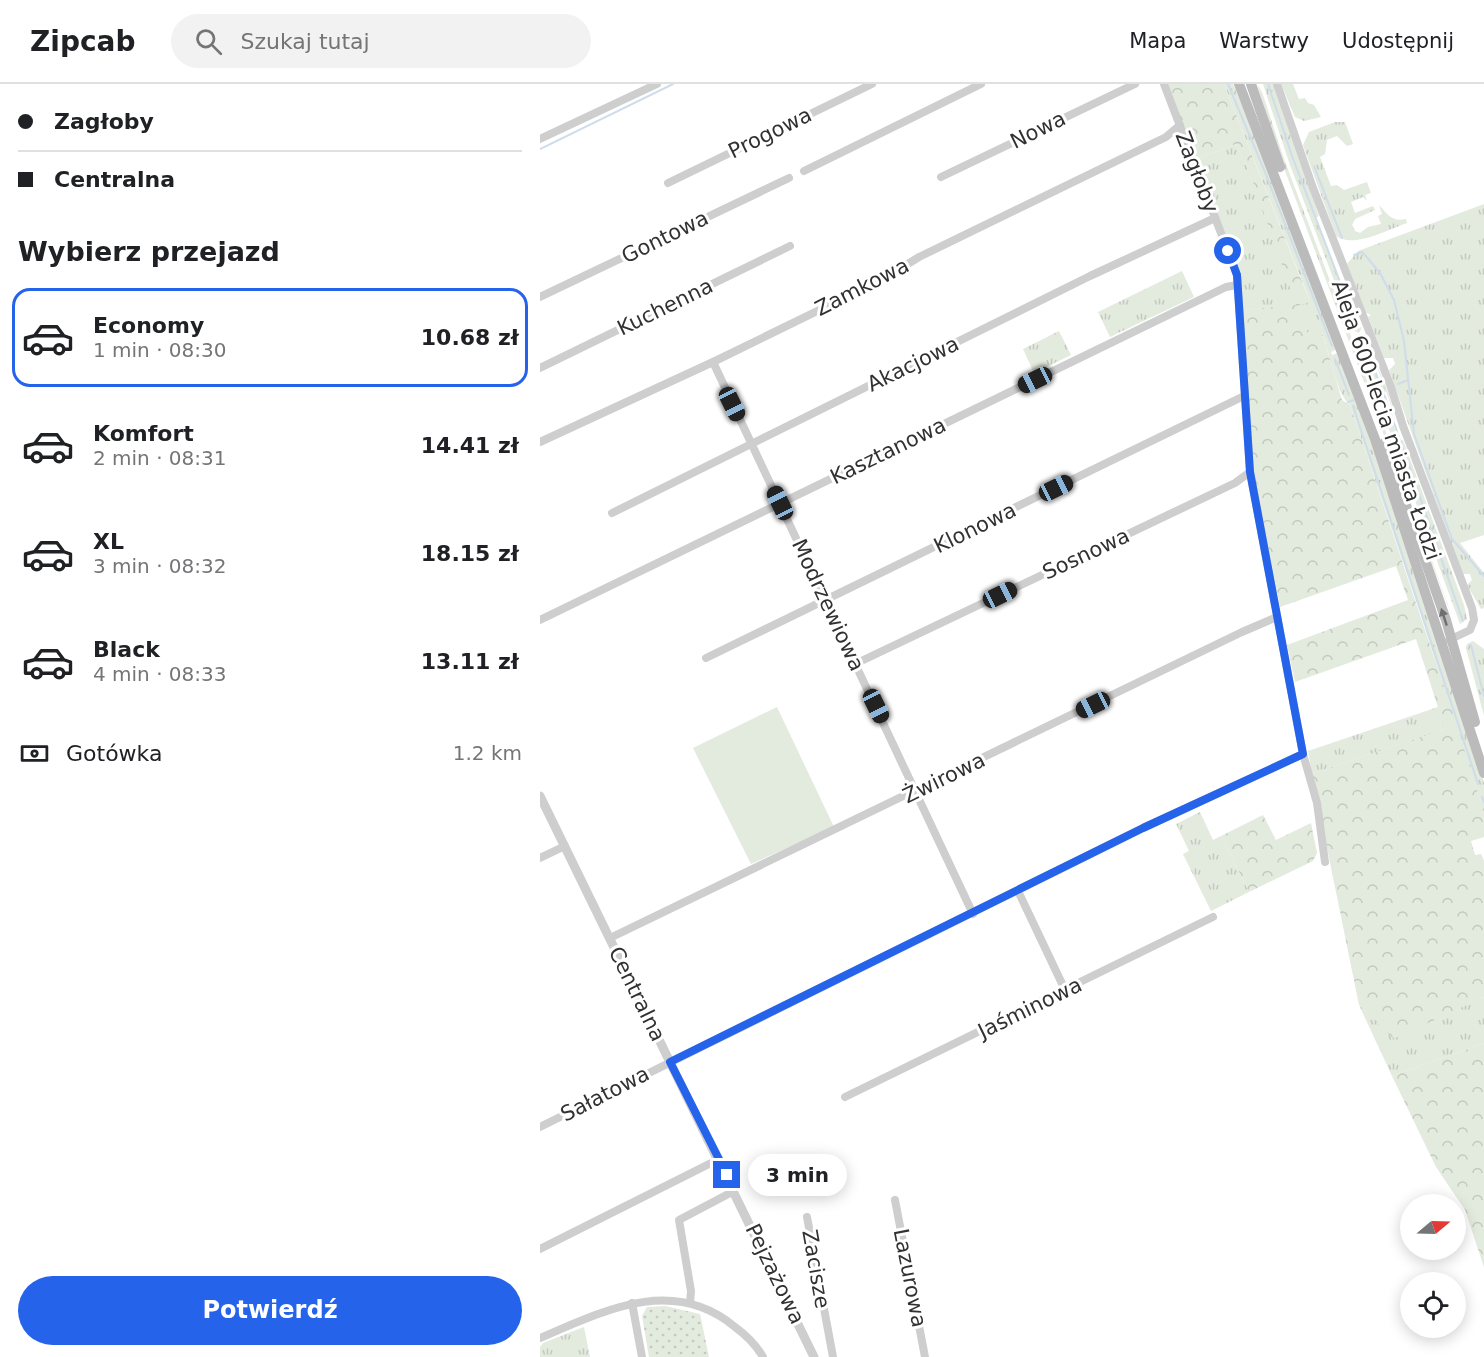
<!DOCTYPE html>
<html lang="pl">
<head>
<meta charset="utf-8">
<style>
  body { margin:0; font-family:"DejaVu Sans",sans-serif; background:#f2f2f2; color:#202124; height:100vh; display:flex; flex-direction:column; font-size:22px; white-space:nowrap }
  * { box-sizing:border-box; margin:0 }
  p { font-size:20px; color:#757577 }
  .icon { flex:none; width:33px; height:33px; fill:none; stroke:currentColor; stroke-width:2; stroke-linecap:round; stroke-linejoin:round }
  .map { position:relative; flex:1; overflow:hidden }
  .side { display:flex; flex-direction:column; background:#fff; width:540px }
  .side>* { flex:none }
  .guide { display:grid; align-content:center; height:132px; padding:0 18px; background:#fff }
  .needle { width:39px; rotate:71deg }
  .tools { position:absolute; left:860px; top:1110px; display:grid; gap:12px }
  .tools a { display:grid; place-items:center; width:66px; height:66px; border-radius:50%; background:#fff; box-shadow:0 3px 15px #0003; font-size:30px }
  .end { position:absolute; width:27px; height:27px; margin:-14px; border:8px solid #2563eb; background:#fff; box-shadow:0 0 0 3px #fff }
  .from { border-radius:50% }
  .bubble { position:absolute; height:42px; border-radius:21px; background:#fff; box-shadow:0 3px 15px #0003; font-size:20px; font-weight:700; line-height:42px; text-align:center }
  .car { position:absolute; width:18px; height:36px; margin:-18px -9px; border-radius:8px; box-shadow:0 0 4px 2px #0007; background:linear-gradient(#222 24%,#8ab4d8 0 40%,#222 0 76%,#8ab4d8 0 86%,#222 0) }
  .guide b { display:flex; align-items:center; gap:21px; height:57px; font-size:22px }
  .guide b+b { border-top:2px solid #e0e0e0 }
  .guide i { width:15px; height:15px; background:#202124 }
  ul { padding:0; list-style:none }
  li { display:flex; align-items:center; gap:18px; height:99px; margin:0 12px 9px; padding:0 6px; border:3px solid transparent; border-radius:18px }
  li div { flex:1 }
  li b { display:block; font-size:22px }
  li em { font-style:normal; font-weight:700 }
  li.selected { border-color:#2563eb }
  li>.icon { width:54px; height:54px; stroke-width:1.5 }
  h2 { padding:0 18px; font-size:27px; line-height:72px }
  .pay { display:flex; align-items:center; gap:15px; height:66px; padding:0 18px; font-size:22px }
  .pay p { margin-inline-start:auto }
  .button { display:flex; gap:12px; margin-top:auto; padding:12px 18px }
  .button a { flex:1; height:69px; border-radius:36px; background:#2563eb; color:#fff; font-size:24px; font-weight:700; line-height:69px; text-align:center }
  header { display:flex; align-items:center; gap:36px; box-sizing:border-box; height:84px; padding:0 30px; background:#fff; border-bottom:2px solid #e0e0e0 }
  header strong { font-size:28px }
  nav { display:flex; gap:33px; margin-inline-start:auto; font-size:21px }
  .search { width:420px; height:54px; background:#f2f2f2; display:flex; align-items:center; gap:15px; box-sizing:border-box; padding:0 21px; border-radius:33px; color:#757577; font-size:22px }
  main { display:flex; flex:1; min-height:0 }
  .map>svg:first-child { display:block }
  .grass { fill:url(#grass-tufts) }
  .forest { fill:url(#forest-crowns) }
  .park { fill:#e3eade }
  .garden { fill:url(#garden-dots) }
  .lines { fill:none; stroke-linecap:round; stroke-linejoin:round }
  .stream { stroke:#cfdcea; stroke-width:2 }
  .minor { stroke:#cecece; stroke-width:8 }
  .tertiary { stroke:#cecece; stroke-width:9 }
  .secondary { stroke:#bbb; stroke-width:10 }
  .oneway { fill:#6f6f6f }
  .route { stroke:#2563eb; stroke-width:8 }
  .labels { text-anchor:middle; stroke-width:6; stroke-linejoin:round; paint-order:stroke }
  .street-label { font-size:21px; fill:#313131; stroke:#fff }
</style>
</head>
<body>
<header>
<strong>Zipcab</strong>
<div class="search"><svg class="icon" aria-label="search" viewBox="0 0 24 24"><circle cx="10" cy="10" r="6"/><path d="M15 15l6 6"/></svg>Szukaj tutaj</div>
<nav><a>Mapa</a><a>Warstwy</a><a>Udostępnij</a></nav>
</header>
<main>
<section class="side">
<div class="guide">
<b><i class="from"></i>Zagłoby</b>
<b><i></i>Centralna</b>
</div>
<h2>Wybierz przejazd</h2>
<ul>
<li class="selected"><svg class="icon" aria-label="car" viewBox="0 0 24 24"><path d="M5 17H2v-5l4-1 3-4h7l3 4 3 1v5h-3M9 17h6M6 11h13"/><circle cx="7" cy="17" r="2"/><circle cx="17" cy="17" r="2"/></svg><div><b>Economy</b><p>1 min · 08:30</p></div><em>10.68 zł</em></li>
<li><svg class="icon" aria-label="car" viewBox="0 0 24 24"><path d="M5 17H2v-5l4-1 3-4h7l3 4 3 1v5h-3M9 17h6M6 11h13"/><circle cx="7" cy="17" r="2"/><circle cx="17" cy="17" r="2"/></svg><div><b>Komfort</b><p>2 min · 08:31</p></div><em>14.41 zł</em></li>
<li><svg class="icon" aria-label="car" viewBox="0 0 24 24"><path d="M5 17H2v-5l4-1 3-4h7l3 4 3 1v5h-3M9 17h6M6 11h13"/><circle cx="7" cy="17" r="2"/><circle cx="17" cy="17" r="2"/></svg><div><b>XL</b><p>3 min · 08:32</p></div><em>18.15 zł</em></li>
<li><svg class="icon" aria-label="car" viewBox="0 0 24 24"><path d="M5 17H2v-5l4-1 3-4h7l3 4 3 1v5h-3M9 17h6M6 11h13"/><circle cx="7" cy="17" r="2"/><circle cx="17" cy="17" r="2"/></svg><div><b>Black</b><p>4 min · 08:33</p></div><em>13.11 zł</em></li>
</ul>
<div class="pay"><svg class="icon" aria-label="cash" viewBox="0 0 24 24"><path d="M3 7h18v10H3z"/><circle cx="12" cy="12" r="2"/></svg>Gotówka<p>1.2 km</p></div>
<div class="button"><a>Potwierdź</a></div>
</section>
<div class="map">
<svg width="944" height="1273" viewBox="0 0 944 1273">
  <defs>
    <pattern id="grass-tufts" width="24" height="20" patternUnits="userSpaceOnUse" patternTransform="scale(1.5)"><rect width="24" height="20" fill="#e3eade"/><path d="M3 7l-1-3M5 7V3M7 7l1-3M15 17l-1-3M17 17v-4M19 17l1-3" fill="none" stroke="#c3c9bf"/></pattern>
    <pattern id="forest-crowns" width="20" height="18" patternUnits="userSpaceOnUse" patternTransform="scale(1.5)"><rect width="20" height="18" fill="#e3eade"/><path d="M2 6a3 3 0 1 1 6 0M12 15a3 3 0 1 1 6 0" fill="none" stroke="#c3c9bf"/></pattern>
    <pattern id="garden-dots" width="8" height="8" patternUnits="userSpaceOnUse" patternTransform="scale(1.5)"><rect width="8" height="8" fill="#e3eade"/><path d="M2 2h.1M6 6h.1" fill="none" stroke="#c3c9bf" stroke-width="1.8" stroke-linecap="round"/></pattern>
  </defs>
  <rect width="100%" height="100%" fill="#fff"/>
  <g class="grass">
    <path d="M 684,0 L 693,0 L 726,77 L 797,265 L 791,268 L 792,271 L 798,269 L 829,346 L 944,699 L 944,729 L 882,535 L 810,321 C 796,310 789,265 781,246 L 768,250 L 756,222 L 702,226 L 700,198 L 656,75 L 696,60 L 770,217 Z"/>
    <path d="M 717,0 L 722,8 L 744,75 L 821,279 L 915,541 L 744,84 Z"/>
    <path d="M 723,0 L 734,0 L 779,132 L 775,134 L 818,244 L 822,243 L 819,249 L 813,246 L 750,81 Z"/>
    <path d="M 741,0 L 753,0 L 759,15 L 765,14 L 768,19 L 774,21 L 781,33 L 764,37 L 755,33 Z"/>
    <path d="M 795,38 L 805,38 L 813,60 L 807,62 L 797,52 L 787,56 L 785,70 L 780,73 L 791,102 L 797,101 L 804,106 L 827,98 L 831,109 L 825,111 L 827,117 L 823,113 L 811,118 L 815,129 L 833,122 L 835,126 L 815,135 L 812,141 L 815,147 L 820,149 L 828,143 L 841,140 L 838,132 L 842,130 L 839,121 C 848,131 852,138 866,135 L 867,139 C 849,145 814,165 796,152 L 763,61 L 769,48 Z"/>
    <path d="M 944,120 L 944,451 L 920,459 L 944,489 L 944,524 L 941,525 L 927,501 L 932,496 L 930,490 L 922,490 L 849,286 L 855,280 L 853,274 L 844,274 L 828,233 L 831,231 L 825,228 L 807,180 L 818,167 Z"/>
    <path d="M 642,187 L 654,213 L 570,253 L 558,228 Z"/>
    <path d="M 519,247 L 531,271 L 494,289 L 483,265 Z"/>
    <path d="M 821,253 L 827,256 L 823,258 L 840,300 L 843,299 L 832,269 L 848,308 L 856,336 L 846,307 L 843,311 L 859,357 L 863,356 L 924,521 L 927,535 L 920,540 L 818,260 Z"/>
    <path d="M 933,557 L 944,565 L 944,632 L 926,564 L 927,560 Z"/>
    <path d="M 898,623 L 906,645 L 772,690 L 768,667 Z"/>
    <path d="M 660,728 L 673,756 L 681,752 L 709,808 L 671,827 L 643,770 L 649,767 L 636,740 Z"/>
    <path d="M 944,913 L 944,959 L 852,992 L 819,921 L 853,953 Z"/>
    <path d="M 44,1243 L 50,1273 L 0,1273 L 0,1263 L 3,1259 Z"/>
  </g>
  <g class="forest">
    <path d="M 628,0 L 684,0 L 770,218 L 757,222 L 768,250 L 781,245 L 802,316 L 810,321 L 918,645 L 944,729 L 944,753 L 931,757 L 935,771 L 941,770 L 944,777 L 944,913 L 858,953 L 853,954 L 819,921 L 772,690 L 905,645 L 876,555 L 755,598 L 747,561 L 868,516 L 856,482 L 740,523 L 713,386 L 702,226 L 756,221 L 712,95 L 696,60 L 656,75 Z"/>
    <path d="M 723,731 L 736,756 L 771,739 L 777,769 L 773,777 L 709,808 L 681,752 Z"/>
    <path d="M 944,959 L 944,1183 L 925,1126 L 896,1083 L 852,992 Z"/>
  </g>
  <path class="park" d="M 237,623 L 294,743 L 211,780 L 153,664 Z"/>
  <path class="garden" d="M 125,1222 L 160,1230 L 169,1273 L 109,1273 L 102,1232 L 107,1223 Z"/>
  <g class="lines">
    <g class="stream">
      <path d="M 688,0 L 725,88 L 792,262"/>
      <path d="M 728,0 L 752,72 L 818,245"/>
      <path d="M 0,65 L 133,0"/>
      <path d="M 774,82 L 802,154"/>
      <path d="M 814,171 L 822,168 L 825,171 L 840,189 L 854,216 L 864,257 L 874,350 L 912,455 L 944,492"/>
      <path d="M 824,258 L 840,300"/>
      <path d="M 795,275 L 809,311"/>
      <path d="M 858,300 L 868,296"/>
      <path d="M 838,307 L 845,304"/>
      <path d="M 844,310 L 923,537"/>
      <path d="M 808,318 L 814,316"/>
      <path d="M 813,322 L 938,700"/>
      <path d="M 931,561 L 944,612"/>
      <path d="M 942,713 L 944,718"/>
    </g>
    <g class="minor">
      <path d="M 624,0 L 697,191 L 710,388 L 763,670 L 777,719 L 785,778"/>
      <path d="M 737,0 L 773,104 L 851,303 L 863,342 L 932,524 L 934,536 L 930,546 L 909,556"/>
      <path d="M 0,55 L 117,0"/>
      <path d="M 264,87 L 441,0"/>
      <path d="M 401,93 L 595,0"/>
      <path d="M 128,99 L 332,0"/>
      <path d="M 0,213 L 249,94"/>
      <path d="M 173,278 L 433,830"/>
      <path d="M 0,284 L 250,162"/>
      <path d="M 0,358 L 173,278 L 345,194 L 379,173 L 626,53 L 640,41"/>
      <path d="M 72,429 L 550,192 L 675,134"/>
      <path d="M 0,536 L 686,203 L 697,201"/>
      <path d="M 166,574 L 704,312"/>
      <path d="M 315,580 L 695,399 L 710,388"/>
      <path d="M 0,774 L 25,762"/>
      <path d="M 478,807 L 525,906"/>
      <path d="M 70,854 L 702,548 L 737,533"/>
      <path d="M 305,1013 L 673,833"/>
      <path d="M 0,1043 L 603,744 L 763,670"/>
      <path d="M 355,1116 L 385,1273"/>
      <path d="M 267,1133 L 293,1273"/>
      <path d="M 0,1165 L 179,1075"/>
      <path d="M 92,1219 L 102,1273"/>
      <path d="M 150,1219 L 151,1207 L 139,1136 L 194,1107"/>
      <path d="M 0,1254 C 63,1227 133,1191 195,1243 C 206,1251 216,1261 223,1273"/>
    </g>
    <path class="tertiary" d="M 0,712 L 274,1273"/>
    <g class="secondary">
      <path d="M 699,0 L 835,355 L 944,689"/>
      <path d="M 711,0 L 740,83"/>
      <path d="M 844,359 L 906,536 L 935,638"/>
    </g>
  </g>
  <defs><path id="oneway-solid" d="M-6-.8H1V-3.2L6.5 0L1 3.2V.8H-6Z" transform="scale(1.5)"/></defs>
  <use class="oneway" href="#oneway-solid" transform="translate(904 533) rotate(-108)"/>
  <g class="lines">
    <path class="route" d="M 187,1091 L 130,978 L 603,744 L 763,670 L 710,388 L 697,191 L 688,167"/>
  </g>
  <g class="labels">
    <g class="street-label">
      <text transform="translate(498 46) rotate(-26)" y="7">Nowa</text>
      <text transform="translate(230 49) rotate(-26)" y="7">Progowa</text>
      <text transform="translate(657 88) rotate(69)" y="7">Zagłoby</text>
      <text transform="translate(125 153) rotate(-26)" y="7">Gontowa</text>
      <text transform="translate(322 203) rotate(-27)" y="7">Zamkowa</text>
      <text transform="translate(125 223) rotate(-26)" y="7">Kuchenna</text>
      <text transform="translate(373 280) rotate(-26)" y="7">Akacjowa</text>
      <text transform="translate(846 336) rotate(71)" y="7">Aleja 600-lecia miasta Łodzi</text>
      <text transform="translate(348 367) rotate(-26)" y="7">Kasztanowa</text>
      <text transform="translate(435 444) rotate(-26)" y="7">Klonowa</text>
      <text transform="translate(546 470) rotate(-25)" y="7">Sosnowa</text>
      <text transform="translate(288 521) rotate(65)" y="7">Modrzewiowa</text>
      <text transform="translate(404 694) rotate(-26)" y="7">Żwirowa</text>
      <text transform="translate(97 910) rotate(64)" y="7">Centralna</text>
      <text transform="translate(490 924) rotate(-26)" y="7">Jaśminowa</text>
      <text transform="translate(65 1010) rotate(-27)" y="7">Sałatowa</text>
      <text transform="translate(276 1185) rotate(80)" y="7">Zacisze</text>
      <text transform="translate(235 1190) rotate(64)" y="7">Pejzażowa</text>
      <text transform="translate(370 1194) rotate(79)" y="7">Lazurowa</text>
    </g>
  </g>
</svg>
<div class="tools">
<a><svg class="needle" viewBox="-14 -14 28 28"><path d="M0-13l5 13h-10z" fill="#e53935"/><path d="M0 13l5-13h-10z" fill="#757577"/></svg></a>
<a><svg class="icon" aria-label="locate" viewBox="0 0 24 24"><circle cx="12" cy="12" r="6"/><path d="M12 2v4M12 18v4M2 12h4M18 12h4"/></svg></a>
</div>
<i class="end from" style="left:688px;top:167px"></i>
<i class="end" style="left:187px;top:1091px"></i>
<div class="bubble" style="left:208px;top:1070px;width:99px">3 min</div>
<i class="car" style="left:495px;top:296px;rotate:244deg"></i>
<i class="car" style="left:192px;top:320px;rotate:154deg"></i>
<i class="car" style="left:516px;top:404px;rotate:64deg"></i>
<i class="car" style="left:240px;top:419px;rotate:334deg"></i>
<i class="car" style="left:460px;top:511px;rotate:64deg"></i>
<i class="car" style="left:553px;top:621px;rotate:244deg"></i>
<i class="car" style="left:336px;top:622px;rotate:154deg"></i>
</div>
</main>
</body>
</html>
